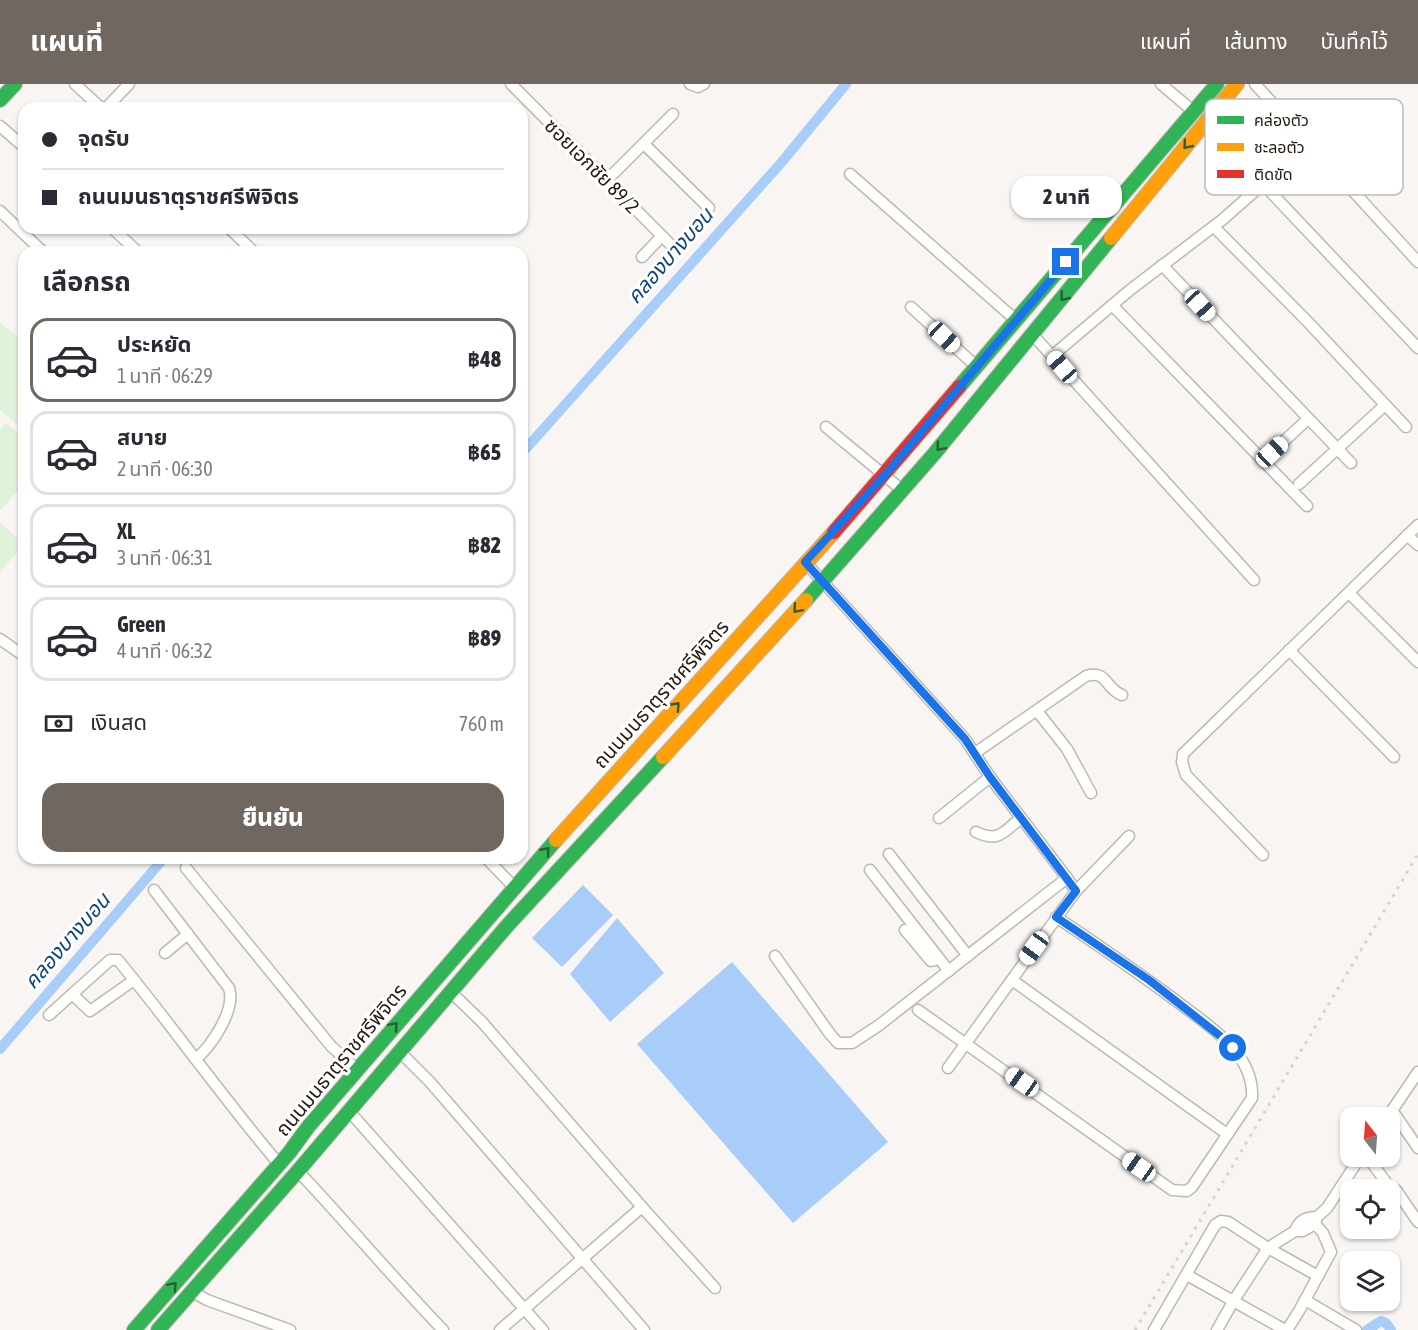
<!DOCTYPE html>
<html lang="th">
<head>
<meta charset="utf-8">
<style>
  body { margin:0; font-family:"Asap Condensed","Noto Sans Thai",sans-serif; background:#f7f7f7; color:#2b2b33; height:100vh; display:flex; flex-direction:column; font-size:22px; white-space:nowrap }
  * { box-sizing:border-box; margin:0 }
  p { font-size:20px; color:#7c7c81 }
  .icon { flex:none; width:33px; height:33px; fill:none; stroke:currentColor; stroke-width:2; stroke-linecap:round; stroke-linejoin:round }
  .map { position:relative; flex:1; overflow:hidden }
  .drawer { position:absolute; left:18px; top:162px; width:510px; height:618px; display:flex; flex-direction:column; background:#fff; border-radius:18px; box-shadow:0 2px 4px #0004 }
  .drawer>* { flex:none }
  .hud { position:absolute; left:18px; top:18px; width:510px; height:132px; border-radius:18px; box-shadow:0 2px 4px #0004; display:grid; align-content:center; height:132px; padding:0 24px; background:#fff }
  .needle { width:39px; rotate:343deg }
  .controls { position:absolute; left:1340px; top:1023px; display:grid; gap:12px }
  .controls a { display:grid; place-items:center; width:60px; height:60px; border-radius:12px; background:#fff; box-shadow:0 2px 4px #0004; font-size:30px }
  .end { position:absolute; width:27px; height:27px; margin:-14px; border:8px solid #1a73e8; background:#fff; box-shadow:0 0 0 3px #fff }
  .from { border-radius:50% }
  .bubble { position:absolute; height:42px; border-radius:18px; background:#fff; box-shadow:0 2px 4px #0004; font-size:20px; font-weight:800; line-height:42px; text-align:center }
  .car { position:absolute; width:18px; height:36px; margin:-18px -9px; border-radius:8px; box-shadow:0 0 4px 2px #0007; background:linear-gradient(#fff 24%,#345 0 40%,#fff 0 76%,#345 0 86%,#fff 0) }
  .hud b { display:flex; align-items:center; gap:21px; height:57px; font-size:22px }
  .hud b+b { border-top:2px solid #e1e1e2 }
  .hud i { width:15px; height:15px; background:#2b2b33 }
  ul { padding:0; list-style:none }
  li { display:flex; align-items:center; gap:18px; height:84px; margin:0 12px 9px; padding:0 12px; border:3px solid #e1e1e2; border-radius:18px }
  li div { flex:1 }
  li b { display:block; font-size:22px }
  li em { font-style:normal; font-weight:800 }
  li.active { border-color:#6f6760 }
  li>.icon { width:54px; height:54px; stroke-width:1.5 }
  h2 { padding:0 24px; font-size:27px; line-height:72px }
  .pay { display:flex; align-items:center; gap:15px; height:66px; padding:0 24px; font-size:22px }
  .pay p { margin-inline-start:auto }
  .primary-button { display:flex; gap:12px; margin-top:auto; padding:12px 24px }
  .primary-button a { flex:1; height:69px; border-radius:18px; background:#6f6760; color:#fff; font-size:24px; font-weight:800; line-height:69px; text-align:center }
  header { display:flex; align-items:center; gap:36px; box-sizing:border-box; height:84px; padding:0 30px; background:#6f6760; color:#fff }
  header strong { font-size:28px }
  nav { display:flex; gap:33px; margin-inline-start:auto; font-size:21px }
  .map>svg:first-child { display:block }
  .green { fill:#e0f2d9 }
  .water { fill:#a8cdf9 }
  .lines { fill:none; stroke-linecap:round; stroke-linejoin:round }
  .canal { stroke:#a8cdf9; stroke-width:10 }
  .street-casing { stroke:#beb8b2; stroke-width:13 }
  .fast-casing { stroke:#beb8b2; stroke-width:16 }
  .slow-casing { stroke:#beb8b2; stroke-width:16 }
  .jam-casing { stroke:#beb8b2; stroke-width:16 }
  .street { stroke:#fefefd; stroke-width:10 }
  .fast { stroke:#30b455; stroke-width:14 }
  .slow { stroke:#ff9f0a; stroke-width:14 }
  .jam { stroke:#e5322d; stroke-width:14 }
  .rail { stroke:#d5d4d3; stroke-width:3; stroke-dasharray:3 6; stroke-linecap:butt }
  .oneway { stroke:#2a6030 }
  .route { stroke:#1a73e8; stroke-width:8 }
  .labels { text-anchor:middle; stroke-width:6; stroke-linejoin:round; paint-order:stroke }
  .street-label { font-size:20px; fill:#251b11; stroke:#fff }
  .water-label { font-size:21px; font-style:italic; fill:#0b467e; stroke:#fff }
  .key { fill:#fff; stroke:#bebbb8; stroke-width:1.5 }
  .key-label { font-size:16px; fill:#251b11 }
</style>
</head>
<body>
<header>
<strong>แผนที่</strong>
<nav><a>แผนที่</a><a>เส้นทาง</a><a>บันทึกไว้</a></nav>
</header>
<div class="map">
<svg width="1418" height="1246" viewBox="0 0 1418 1246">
  <rect width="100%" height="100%" fill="#f8f5f3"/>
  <g class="green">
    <path d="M 0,239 L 24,258 L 24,341 L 22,344 L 0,326 Z"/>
    <path d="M 6,339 L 24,354 L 24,399 L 0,427 L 0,346 Z"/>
    <path d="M 0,438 L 24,460 L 0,488 Z"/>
  </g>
  <g class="water">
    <path d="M 583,801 L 613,831 L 562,883 L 532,854 Z"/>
    <path d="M 617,834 L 664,889 L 610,938 L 570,890 Z"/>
    <path d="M 732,878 L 888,1058 L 793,1139 L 637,960 Z"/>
  </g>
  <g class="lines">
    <g class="canal">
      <path d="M 522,369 L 781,79 L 846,0"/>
      <path d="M 0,965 L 164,774"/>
      <path d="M 1367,1246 L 1381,1237 L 1386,1239 L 1391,1246"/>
    </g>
    <g class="street-casing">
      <g id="street">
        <path d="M 75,0 L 101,24"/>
        <path d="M 511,0 L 673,163"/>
        <path d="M 690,0 L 698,3 L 704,0"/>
        <path d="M 1161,0 L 1194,28"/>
        <path d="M 1255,0 L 1418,178"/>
        <path d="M 106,24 L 129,0"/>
        <path d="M 0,42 L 24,63"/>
        <path d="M 644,60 L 709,124"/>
        <path d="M 850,90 L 1017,237"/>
        <path d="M 607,96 L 673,30"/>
        <path d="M 1263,100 L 1418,264"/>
        <path d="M 0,127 L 43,168"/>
        <path d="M 1214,143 L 1307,237 L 1406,343"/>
        <path d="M 112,144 L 138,168"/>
        <path d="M 229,144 L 254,168"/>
        <path d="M 642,173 L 662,152"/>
        <path d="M 1162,181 L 1351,379"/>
        <path d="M 1112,221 L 1307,422"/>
        <path d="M 911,223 L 977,283"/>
        <path d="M 1033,251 L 1254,496"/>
        <path d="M 1052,272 L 1130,206 L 1222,136 L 1263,100 L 1205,40"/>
        <path d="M 826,343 L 902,406"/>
        <path d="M 1272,368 L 1308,335"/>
        <path d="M 1299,400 L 1385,321"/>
        <path d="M 1407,451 L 1418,461"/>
        <path d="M 1349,509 L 1418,578"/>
        <path d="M 0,555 L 24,572"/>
        <path d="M 1289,566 L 1394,673"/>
        <path d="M 1037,627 L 1067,665 L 1091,709"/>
        <path d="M 975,669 L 1086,592 C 1108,586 1105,605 1122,611"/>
        <path d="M 939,734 L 990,693"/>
        <path d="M 976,748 C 999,759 1003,748 1021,734"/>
        <path d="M 889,770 L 968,872"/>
        <path d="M 1263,771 L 1186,691 L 1182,678 L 1183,670 L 1418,441"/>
        <path d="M 486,774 L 514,803"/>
        <path d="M 186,784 L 331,962 L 357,986"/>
        <path d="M 870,786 L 949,887"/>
        <path d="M 154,806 L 229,904 C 236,926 212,961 196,975"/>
        <path d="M 1076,807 L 1129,752"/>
        <path d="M 905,846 L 931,877 L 939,875"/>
        <path d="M 165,869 L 188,850"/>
        <path d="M 775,872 L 830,950 L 838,959 L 852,959 L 878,942 L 1067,794 L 990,693 L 965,655 L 805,478"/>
        <path d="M 1012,896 L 1227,1050"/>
        <path d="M 451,908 L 482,938 L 642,1123 L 715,1204"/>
        <path d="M 72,910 L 90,927 L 134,896"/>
        <path d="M 918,926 L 1172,1106 L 1187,1107 L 1192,1103 L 1252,1014 C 1253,995 1245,978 1233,964 C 1220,949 1203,937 1187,925 C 1145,893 1101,863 1056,833"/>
        <path d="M 49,931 L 110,876 L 118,876 C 173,943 223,1014 279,1080"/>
        <path d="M 399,967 L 430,998 L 644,1246"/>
        <path d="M 948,984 L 1076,807 L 1067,794"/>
        <path d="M 1392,1026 L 1418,1064"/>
        <path d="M 349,1027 L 543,1246"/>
        <path d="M 1387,1034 L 1418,988"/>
        <path d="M 1367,1072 L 1388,1101 L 1396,1106 L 1418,1138"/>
        <path d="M 298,1087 C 347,1139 393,1194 443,1246"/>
        <path d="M 1295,1147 C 1299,1136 1306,1133 1317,1133"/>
        <path d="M 1187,1191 L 1285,1246"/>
        <path d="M 191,1207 L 207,1216 L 290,1246"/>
        <path d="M 1305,1216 L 1356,1246"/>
        <path d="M 500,1246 L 642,1123"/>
        <path d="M 1154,1246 L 1215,1141 L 1221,1137 L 1228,1138 L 1268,1164 L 1318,1192"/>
        <path d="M 1217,1246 L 1234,1216 L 1268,1164 L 1295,1147 L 1303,1147 L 1315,1140 L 1317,1133 L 1327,1124 L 1361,1072"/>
        <path d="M 1287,1246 L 1299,1227 L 1331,1168 L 1323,1149 L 1315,1140"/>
      </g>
    </g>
    <g class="fast-casing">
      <g id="fast">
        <path d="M 0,16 L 15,0"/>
        <path d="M 959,303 L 1217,0"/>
        <path d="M 806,516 L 934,370 L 1111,154"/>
        <path d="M 134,1246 L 289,1069 L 308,1043 L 556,756"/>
        <path d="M 158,1246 L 298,1087 L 507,842 L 663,673"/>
      </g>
    </g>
    <g class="slow-casing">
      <g id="slow">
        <path d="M 1111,154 L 1237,0"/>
        <path d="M 663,673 L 806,516"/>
        <path d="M 556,756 L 834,448"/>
      </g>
    </g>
    <g class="jam-casing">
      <path id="jam" d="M 834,448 L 959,303"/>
    </g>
    <use href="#street" class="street"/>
    <use href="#fast" class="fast"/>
    <use href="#slow" class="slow"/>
    <use href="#jam" class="jam"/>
    <path class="rail" d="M 1135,1246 L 1418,770"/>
  </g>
  <defs><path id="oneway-chevron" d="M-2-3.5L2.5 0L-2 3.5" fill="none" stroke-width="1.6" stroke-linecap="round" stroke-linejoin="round" transform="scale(1.5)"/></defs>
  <g class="oneway">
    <use href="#oneway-chevron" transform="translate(1187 61) rotate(129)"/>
    <use href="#oneway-chevron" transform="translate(1064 213) rotate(129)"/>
    <use href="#oneway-chevron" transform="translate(940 363) rotate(130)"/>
    <use href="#oneway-chevron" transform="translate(797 525) rotate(131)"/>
    <use href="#oneway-chevron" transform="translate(676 622) rotate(-48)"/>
    <use href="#oneway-chevron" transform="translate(546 767) rotate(-48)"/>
    <use href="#oneway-chevron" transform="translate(394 942) rotate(-49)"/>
    <use href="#oneway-chevron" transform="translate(173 1202) rotate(-49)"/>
  </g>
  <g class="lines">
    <path class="route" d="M 1066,178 L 884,392 L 805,478 L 965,655 L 990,693 L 1076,807 L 1056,833 L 1149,896 L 1224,955 L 1233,964"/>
  </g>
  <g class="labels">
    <g class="street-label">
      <text transform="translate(592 82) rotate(45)" y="7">ซอยเอกชัย 89/2</text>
      <text transform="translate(661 610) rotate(-48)" y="7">ถนนมนธาตุราชศรีพิจิตร</text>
      <text transform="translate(341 976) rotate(-50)" y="7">ถนนมนธาตุราชศรีพิจิตร</text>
    </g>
    <g class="water-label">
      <text transform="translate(670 172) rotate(-49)" y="7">คลองบางบอน</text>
      <text transform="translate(67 857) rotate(-49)" y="7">คลองบางบอน</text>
    </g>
  </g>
  <rect x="1205" y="15" width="198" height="96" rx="9" class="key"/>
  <rect x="1217" y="32" width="27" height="8" fill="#30b455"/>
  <rect x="1217" y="59" width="27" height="8" fill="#ff9f0a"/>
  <rect x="1217" y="86" width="27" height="8" fill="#e5322d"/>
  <g class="key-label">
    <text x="1254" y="42">คล่องตัว</text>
    <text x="1254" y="69">ชะลอตัว</text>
    <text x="1254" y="96">ติดขัด</text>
  </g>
</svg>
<div class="controls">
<a><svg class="needle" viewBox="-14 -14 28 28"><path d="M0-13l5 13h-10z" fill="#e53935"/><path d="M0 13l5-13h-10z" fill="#7c7c81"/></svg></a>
<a><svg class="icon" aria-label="locate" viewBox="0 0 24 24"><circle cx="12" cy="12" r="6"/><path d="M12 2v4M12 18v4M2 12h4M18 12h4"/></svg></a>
<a><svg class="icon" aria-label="layers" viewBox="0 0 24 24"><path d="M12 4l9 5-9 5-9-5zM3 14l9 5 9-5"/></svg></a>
</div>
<i class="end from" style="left:1233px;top:964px"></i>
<i class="end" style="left:1066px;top:178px"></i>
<div class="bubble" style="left:1011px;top:92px;width:111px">2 นาที</div>
<i class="car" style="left:1200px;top:221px;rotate:137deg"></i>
<i class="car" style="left:944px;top:253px;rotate:133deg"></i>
<i class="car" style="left:1062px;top:283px;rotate:319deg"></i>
<i class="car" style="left:1272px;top:368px;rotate:47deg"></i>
<i class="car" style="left:1034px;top:864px;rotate:216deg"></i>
<i class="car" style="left:1022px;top:998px;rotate:305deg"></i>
<i class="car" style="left:1139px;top:1083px;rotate:305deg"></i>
<div class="hud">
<b><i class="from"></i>จุดรับ</b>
<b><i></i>ถนนมนธาตุราชศรีพิจิตร</b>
</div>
<section class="drawer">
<h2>เลือกรถ</h2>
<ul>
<li class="active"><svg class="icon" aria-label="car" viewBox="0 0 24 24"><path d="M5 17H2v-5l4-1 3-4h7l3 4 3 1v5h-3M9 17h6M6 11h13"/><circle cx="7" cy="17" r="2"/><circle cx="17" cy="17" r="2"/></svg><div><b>ประหยัด</b><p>1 นาที · 06:29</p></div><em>฿48</em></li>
<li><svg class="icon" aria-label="car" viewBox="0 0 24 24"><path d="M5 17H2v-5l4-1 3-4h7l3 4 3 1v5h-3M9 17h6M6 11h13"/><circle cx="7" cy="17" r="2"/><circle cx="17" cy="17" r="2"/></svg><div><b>สบาย</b><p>2 นาที · 06:30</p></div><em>฿65</em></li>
<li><svg class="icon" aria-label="car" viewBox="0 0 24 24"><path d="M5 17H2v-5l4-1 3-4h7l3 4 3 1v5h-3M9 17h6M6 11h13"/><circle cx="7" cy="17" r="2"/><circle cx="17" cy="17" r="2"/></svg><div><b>XL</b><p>3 นาที · 06:31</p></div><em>฿82</em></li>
<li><svg class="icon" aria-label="car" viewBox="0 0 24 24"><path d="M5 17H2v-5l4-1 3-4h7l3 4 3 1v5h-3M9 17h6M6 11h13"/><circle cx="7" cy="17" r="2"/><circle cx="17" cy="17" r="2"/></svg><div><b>Green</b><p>4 นาที · 06:32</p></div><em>฿89</em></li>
</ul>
<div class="pay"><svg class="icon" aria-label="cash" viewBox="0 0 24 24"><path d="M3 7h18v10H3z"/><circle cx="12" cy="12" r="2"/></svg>เงินสด<p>760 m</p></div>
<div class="primary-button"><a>ยืนยัน</a></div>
</section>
</div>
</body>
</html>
